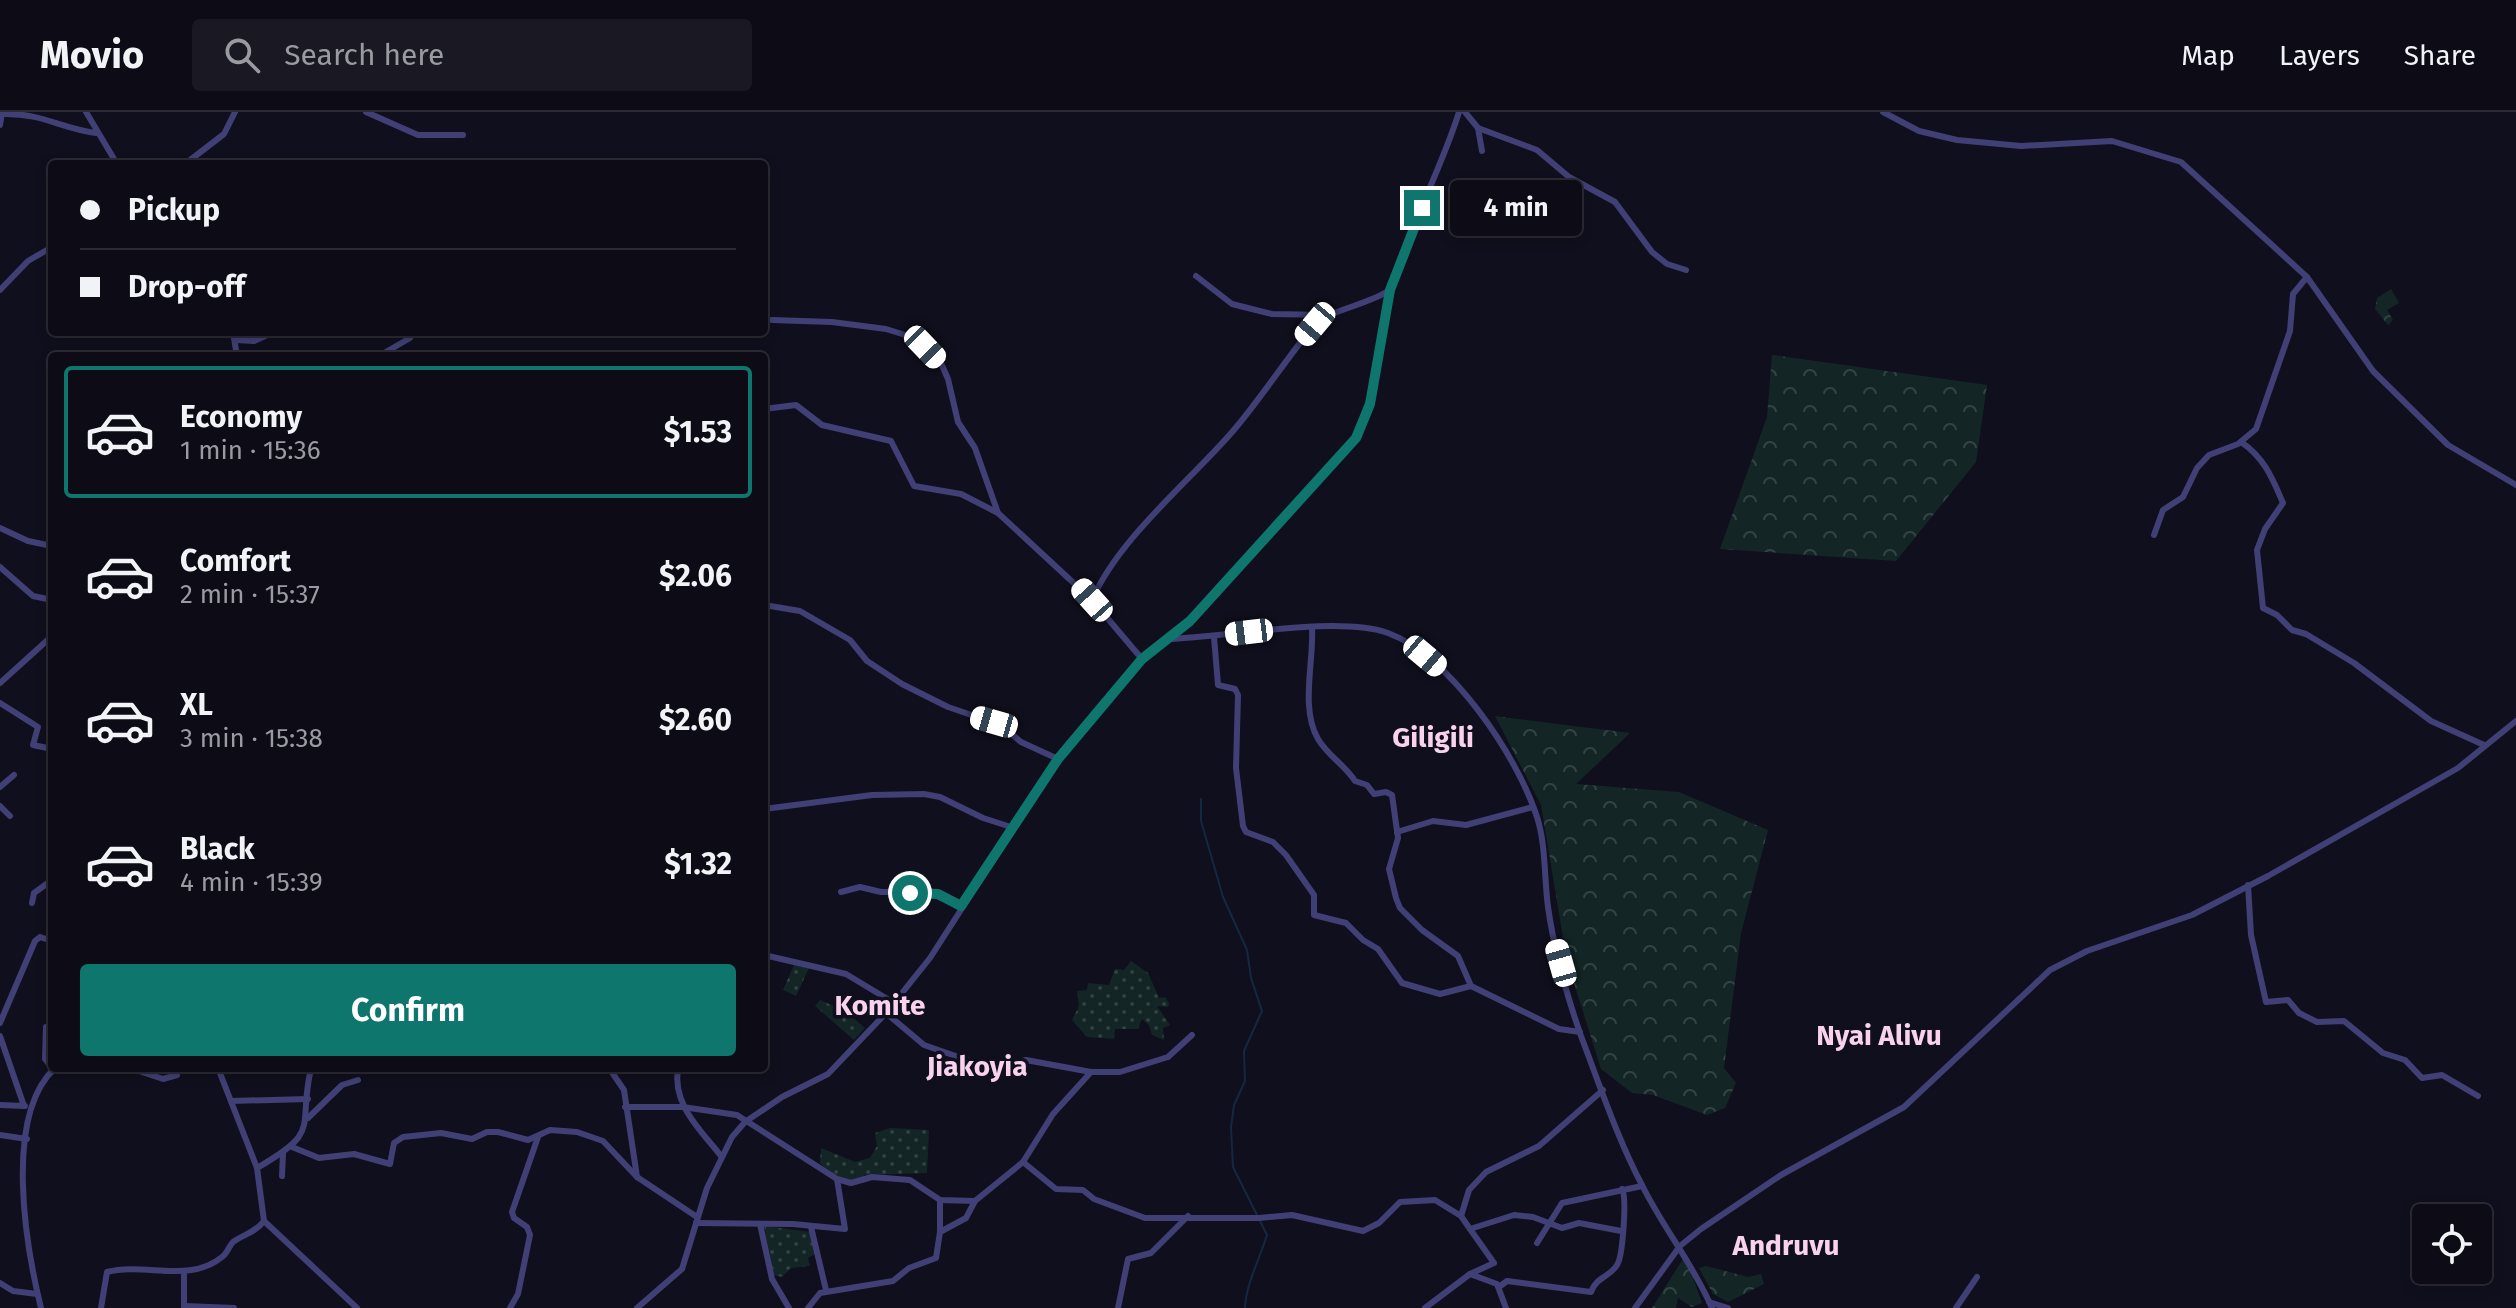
<!DOCTYPE html>
<html lang="en">
<head>
<meta charset="utf-8">
<style>
  body { margin:0; font-family:"Fira Sans",sans-serif; background:#1a1923; color:#f1f3f6; height:100vh; display:flex; flex-direction:column; font-size:30px; white-space:nowrap }
  * { box-sizing:border-box; margin:0 }
  p { font-size:26px; color:#9a9ba1 }
  .icon { flex:none; width:44px; height:44px; fill:none; stroke:currentColor; stroke-width:2; stroke-linecap:round; stroke-linejoin:round }
  .map { position:relative; flex:1; overflow:hidden }
  .sheet { position:absolute; left:48px; top:240px; width:720px; height:720px; display:flex; flex-direction:column; background:#0c0b16; border-radius:8px; box-shadow:0 4px 12px #0003,0 0 0 2px #2c2b35 }
  .sheet>* { flex:none }
  .hud { position:absolute; left:48px; top:48px; width:720px; height:176px; border-radius:8px; box-shadow:0 4px 12px #0003,0 0 0 2px #2c2b35; display:grid; align-content:center; height:176px; padding:0 32px; background:#0c0b16 }
  .fabs { position:absolute; left:2412px; top:1092px; display:grid; gap:16px }
  .fabs a { display:grid; place-items:center; width:80px; height:80px; border-radius:8px; background:#0c0b16; box-shadow:0 4px 12px #0003,0 0 0 2px #2c2b35; font-size:40px }
  .end { position:absolute; width:36px; height:36px; margin:-18px; border:10px solid #0f766e; background:#fff; box-shadow:0 0 0 4px #fff }
  .from { border-radius:50% }
  .bubble { position:absolute; height:56px; border-radius:8px; background:#0c0b16; box-shadow:0 4px 12px #0003,0 0 0 2px #2c2b35; font-size:26px; font-weight:700; line-height:56px; text-align:center }
  .car { position:absolute; width:24px; height:48px; margin:-24px -12px; border-radius:10px; box-shadow:0 0 6px 2px #0007; background:linear-gradient(#fff 24%,#345 0 40%,#fff 0 76%,#345 0 86%,#fff 0) }
  .hud b { display:flex; align-items:center; gap:28px; height:76px; font-size:30px }
  .hud b+b { border-top:2px solid #2c2b35 }
  .hud i { width:20px; height:20px; background:#f1f3f6 }
  ul { padding:14px 0 0; list-style:none }
  li { display:flex; align-items:center; gap:24px; height:132px; margin:0 16px 12px; padding:0 16px; border:4px solid transparent; border-radius:8px }
  li div { flex:1 }
  li b { display:block; font-size:30px }
  li em { font-style:normal; font-weight:700 }
  li.active { border-color:#0f766e }
  li>.icon { width:72px; height:72px; stroke-width:1.5 }
  .button { display:flex; gap:16px; margin-top:auto; padding:16px 32px }
  .button a { flex:1; height:92px; border-radius:8px; background:#0f766e; color:#fff; font-size:32px; font-weight:700; line-height:92px; text-align:center }
  header { display:flex; align-items:center; gap:48px; box-sizing:border-box; height:112px; padding:0 40px; background:#0c0b16; border-bottom:2px solid #2c2b35 }
  header strong { font-size:38px }
  nav { display:flex; gap:44px; margin-inline-start:auto; font-size:28px }
  .search { width:560px; height:72px; background:#1a1923; display:flex; align-items:center; gap:20px; box-sizing:border-box; padding:0 28px; border-radius:8px; color:#9a9ba1; font-size:30px }
  .map>svg:first-child { display:block }
  .green { fill:url(#green-dots) }
  .forest { fill:url(#forest-crowns) }
  .lines { fill:none; stroke-linecap:round; stroke-linejoin:round }
  .stream { stroke:#152841; stroke-width:2 }
  .minor { stroke:#404076; stroke-width:6 }
  .route { stroke:#0f766e; stroke-width:10 }
  .labels { text-anchor:middle; stroke-width:7; stroke-linejoin:round; paint-order:stroke }
  .quarter-label { font-size:28px; font-weight:bold; fill:#f9d3ed; stroke:#100f1d }
</style>
</head>
<body>
<header>
<strong>Movio</strong>
<div class="search"><svg class="icon" aria-label="search" viewBox="0 0 24 24"><circle cx="10" cy="10" r="6"/><path d="M15 15l6 6"/></svg>Search here</div>
<nav><a>Map</a><a>Layers</a><a>Share</a></nav>
</header>
<div class="map">
<svg width="2516" height="1196" viewBox="0 0 2516 1196">
  <defs>
    <pattern id="green-dots" width="8" height="8" patternUnits="userSpaceOnUse" patternTransform="scale(2)"><rect width="8" height="8" fill="#132625"/><path d="M2 2h.1M6 6h.1" fill="none" stroke="#344445" stroke-width="1.8" stroke-linecap="round"/></pattern>
    <pattern id="forest-crowns" width="20" height="18" patternUnits="userSpaceOnUse" patternTransform="scale(2)"><rect width="20" height="18" fill="#132625"/><path d="M2 6a3 3 0 1 1 6 0M12 15a3 3 0 1 1 6 0" fill="none" stroke="#344445"/></pattern>
  </defs>
  <rect width="100%" height="100%" fill="#100f1d"/>
  <g class="green">
    <path d="M 1131,849 L 1148,861 L 1159,886 L 1165,885 L 1169,891 L 1168,895 L 1157,894 L 1170,913 L 1163,916 L 1164,928 L 1152,923 L 1149,913 L 1142,907 L 1138,917 L 1115,917 L 1114,927 L 1087,925 L 1072,908 L 1079,894 L 1077,879 L 1087,878 L 1088,871 L 1109,873 L 1115,857 L 1124,858 Z"/>
    <path d="M 794,853 L 809,856 L 796,884 L 783,878 Z"/>
    <path d="M 820,888 L 845,899 L 865,916 L 854,928 L 815,894 Z"/>
    <path d="M 890,1016 L 929,1018 L 927,1061 L 864,1063 L 860,1069 C 845,1070 831,1062 820,1051 L 821,1036 L 855,1050 L 870,1046 L 877,1034 L 875,1021 Z"/>
    <path d="M 764,1114 L 811,1120 L 817,1141 L 808,1146 L 810,1154 L 791,1156 L 782,1165 L 774,1163 Z"/>
  </g>
  <g class="forest">
    <path d="M 2391,177 L 2399,191 L 2387,198 L 2393,208 L 2388,213 L 2375,197 L 2377,186 Z"/>
    <path d="M 1772,243 L 1987,273 L 1976,350 L 1896,449 L 1720,437 L 1767,305 Z"/>
    <path d="M 1495,604 L 1630,621 L 1576,672 L 1679,680 L 1768,718 L 1741,821 L 1724,956 L 1736,971 L 1725,996 L 1707,1003 L 1653,983 L 1632,981 L 1601,957 L 1567,849 L 1541,693 Z"/>
    <path d="M 1683,1147 L 1686,1147 L 1702,1191 L 1692,1195 L 1678,1186 L 1676,1196 L 1652,1196 Z"/>
    <path d="M 1706,1154 L 1748,1165 L 1761,1162 L 1764,1172 L 1728,1190 L 1713,1182 L 1699,1156 Z"/>
  </g>
  <g class="lines">
    <path class="stream" d="M 1201,687 L 1201,709 L 1223,785 L 1247,838 L 1251,866 L 1262,899 L 1244,939 L 1245,969 L 1234,993 L 1231,1015 L 1233,1055 L 1267,1123 C 1260,1146 1246,1172 1245,1196"/>
    <g class="minor">
      <path d="M 86,0 L 117,52"/>
      <path d="M 366,0 L 418,23 L 463,23"/>
      <path d="M 1465,0 L 1478,16 L 1482,39"/>
      <path d="M 1883,0 L 1919,19 L 1957,28 L 2021,34 L 2112,29 L 2181,50 L 2307,165 L 2373,259 L 2448,333 L 2516,373"/>
      <path d="M 2,2 C 43,1 59,16 96,21"/>
      <path d="M 0,13 L 2,0"/>
      <path d="M 1478,16 L 1537,38 L 1569,65 L 1615,90 L 1652,140 L 1667,152 L 1686,158"/>
      <path d="M 185,52 L 224,22 L 235,0"/>
      <path d="M 1196,164 L 1232,192 L 1272,202 L 1326,203"/>
      <path d="M 0,178 L 28,149 L 52,135"/>
      <path d="M 772,208 L 832,210 L 886,217 L 915,226 L 941,251 L 948,267 L 958,310 L 975,336 L 998,401"/>
      <path d="M 233,220 L 237,244"/>
      <path d="M 236,228 L 254,229 L 274,220"/>
      <path d="M 379,244 L 410,226 L 412,220"/>
      <path d="M 764,297 L 796,293 L 822,313 L 891,329 L 914,374 L 961,382 L 998,401 L 1092,488"/>
      <path d="M 2241,330 C 2265,346 2273,368 2283,391 L 2265,417 L 2257,438 L 2263,496 L 2277,503 L 2292,518 L 2306,522 L 2354,551 L 2431,609 L 2484,633"/>
      <path d="M 0,416 L 28,429 L 52,434"/>
      <path d="M 2154,423 L 2163,398 L 2183,385 L 2197,356 L 2209,343 L 2238,332 L 2256,317 L 2290,219 L 2293,182 L 2307,165"/>
      <path d="M 0,455 L 33,484 L 52,488"/>
      <path d="M 764,493 L 800,499 L 850,528 L 867,549 L 902,572 L 948,595 L 1001,613 L 1021,630 L 1058,647"/>
      <path d="M 1312,516 C 1314,550 1300,596 1318,627 C 1328,644 1345,653 1355,669 L 1367,673 L 1374,682 L 1386,680 L 1392,683 L 1398,726 L 1389,757 L 1396,786 L 1400,796 L 1422,818 L 1458,844 L 1471,874"/>
      <path d="M 1214,525 L 1218,573 L 1235,577 L 1238,583 L 1236,656 L 1243,714 L 1246,720 L 1273,730 L 1286,743 L 1314,783 L 1314,803 L 1346,811 L 1363,828 L 1378,837 L 1402,871 L 1440,882 L 1471,874 L 1559,917 L 1580,920"/>
      <path d="M 1171,527 C 1226,525 1339,503 1388,521 C 1450,544 1517,643 1537,705 C 1546,733 1544,765 1548,795 C 1554,837 1567,884 1581,924 C 1600,974 1618,1028 1643,1075 C 1664,1117 1693,1152 1712,1196"/>
      <path d="M 1142,547 L 1092,488 C 1119,426 1189,370 1233,319 C 1262,285 1286,247 1315,212 C 1333,197 1367,193 1390,178"/>
      <path d="M 0,571 L 52,524"/>
      <path d="M 0,591 L 38,615 L 33,633 L 52,637"/>
      <path d="M 0,675 L 14,663"/>
      <path d="M 0,694 L 10,704"/>
      <path d="M 764,697 L 872,683 L 924,682 L 940,685 L 983,706 L 1011,715"/>
      <path d="M 1397,720 L 1433,709 L 1466,713 L 1533,695"/>
      <path d="M 2248,773 L 2251,823 L 2266,890 L 2288,888 L 2299,901 L 2317,910 L 2344,909 L 2383,941 L 2405,948 L 2422,966 L 2442,963 L 2478,984"/>
      <path d="M 841,780 L 860,775 L 881,780 L 927,780 L 961,794"/>
      <path d="M 32,791 L 34,781 L 52,768"/>
      <path d="M 764,843 L 846,862 L 894,891"/>
      <path d="M 886,901 L 924,933 L 993,957 L 1026,948 L 1091,960 L 1120,960 L 1168,945 L 1192,923"/>
      <path d="M 0,911 L 35,829 L 40,825 L 52,829"/>
      <path d="M 46,915 L 45,947 L 53,957"/>
      <path d="M 0,924 L 24,994"/>
      <path d="M 130,956 L 163,967 L 177,963"/>
      <path d="M 218,956 L 257,1056 L 264,1109 L 357,1196"/>
      <path d="M 609,956 L 624,978 L 637,1065"/>
      <path d="M 678,956 C 672,993 700,1017 721,1044"/>
      <path d="M 231,989 L 308,987"/>
      <path d="M 0,993 L 25,994"/>
      <path d="M 625,995 L 683,995 L 737,1003 L 837,1067 L 851,1071 L 872,1065 L 910,1068 L 940,1088 L 975,1089 L 1023,1050 L 1053,1002 L 1091,960"/>
      <path d="M 308,1006 L 342,973 L 358,968"/>
      <path d="M 0,1023 L 27,1027"/>
      <path d="M 292,1035 L 319,1046 L 354,1042 L 390,1052 L 394,1031 L 403,1025 L 441,1021 L 472,1027 L 487,1020 L 498,1020 L 528,1028 L 550,1018 L 577,1020 L 603,1029 L 637,1065 L 697,1105"/>
      <path d="M 1023,1050 L 1056,1077 L 1083,1078 L 1094,1087 L 1145,1106 L 1259,1106 L 1292,1103 L 1363,1119 L 1379,1111 L 1400,1090 L 1435,1088 L 1461,1104 L 1469,1078 L 1486,1060 L 1539,1034 L 1603,978"/>
      <path d="M 257,1056 C 323,1018 297,1018 311,956"/>
      <path d="M 282,1064 L 283,1041"/>
      <path d="M 1461,1104 L 1470,1117 L 1514,1103 L 1533,1105 L 1562,1116 L 1579,1111 L 1621,1119"/>
      <path d="M 696,1111 L 793,1112 L 845,1117 L 837,1067"/>
      <path d="M 760,1112 L 772,1167 L 789,1196"/>
      <path d="M 811,1115 L 826,1178"/>
      <path d="M 1470,1117 L 1494,1151 L 1470,1162"/>
      <path d="M 940,1120 L 940,1088"/>
      <path d="M 1537,1131 L 1562,1091 L 1642,1074"/>
      <path d="M 184,1161 L 184,1196"/>
      <path d="M 0,1171 L 13,1179 L 37,1182"/>
      <path d="M 1499,1175 L 1507,1169 L 1591,1180 C 1596,1165 1610,1165 1617,1153 C 1623,1144 1627,1085 1622,1077"/>
      <path d="M 1709,1190 L 1728,1196"/>
      <path d="M 185,1194 L 234,1196"/>
      <path d="M 41,1196 C 26,1135 3,1004 55,956"/>
      <path d="M 101,1196 L 107,1160 C 145,1150 189,1172 222,1145 C 227,1142 229,1134 233,1130 C 244,1122 255,1121 264,1109"/>
      <path d="M 510,1196 L 518,1182 L 530,1123 L 527,1115 L 514,1106 L 512,1100 L 538,1025"/>
      <path d="M 637,1196 L 682,1157 L 707,1076 L 732,1025 L 745,1010 L 782,985 L 828,962 L 886,901 L 930,846 L 1058,647 L 1142,547 L 1190,509 L 1356,326 C 1378,278 1377,227 1391,177 C 1408,116 1440,61 1459,0"/>
      <path d="M 808,1196 L 820,1181 L 893,1169 L 909,1156 L 936,1146 L 940,1120 L 966,1106 L 975,1089"/>
      <path d="M 1118,1196 L 1128,1147 L 1151,1141 L 1188,1104"/>
      <path d="M 1425,1196 L 1470,1162 L 1497,1172 L 1506,1196"/>
      <path d="M 1635,1196 L 1680,1134 L 1701,1117 L 1781,1063 L 1904,995 L 2050,858 L 2087,839 L 2192,803 L 2268,764 L 2458,656 L 2516,609"/>
      <path d="M 1956,1196 L 1977,1165"/>
    </g>
  </g>
  <g class="lines">
    <path class="route" d="M 910,781 L 938,782 L 961,794 L 1058,647 L 1142,547 L 1190,509 L 1356,326 L 1370,292 L 1390,178 L 1422,96"/>
  </g>
  <g class="labels">
    <g class="quarter-label">
      <text x="1433" y="635">Giligili</text>
      <text x="880" y="903">Komite</text>
      <text x="1879" y="933">Nyai Alivu</text>
      <text x="977" y="964">Jiakoyia</text>
      <text x="1786" y="1143">Andruvu</text>
    </g>
  </g>
</svg>
<div class="fabs">
<a><svg class="icon" aria-label="locate" viewBox="0 0 24 24"><circle cx="12" cy="12" r="6"/><path d="M12 2v4M12 18v4M2 12h4M18 12h4"/></svg></a>
</div>
<i class="end from" style="left:910px;top:781px"></i>
<i class="end" style="left:1422px;top:96px"></i>
<div class="bubble" style="left:1450px;top:68px;width:132px">4 min</div>
<i class="car" style="left:1315px;top:212px;rotate:220deg"></i>
<i class="car" style="left:925px;top:235px;rotate:136deg"></i>
<i class="car" style="left:1092px;top:488px;rotate:318deg"></i>
<i class="car" style="left:1249px;top:520px;rotate:263deg"></i>
<i class="car" style="left:1425px;top:544px;rotate:130deg"></i>
<i class="car" style="left:994px;top:610px;rotate:286deg"></i>
<i class="car" style="left:1561px;top:851px;rotate:344deg"></i>
<div class="hud">
<b><i class="from"></i>Pickup</b>
<b><i></i>Drop-off</b>
</div>
<section class="sheet">
<ul>
<li class="active"><svg class="icon" aria-label="car" viewBox="0 0 24 24"><path d="M5 17H2v-5l4-1 3-4h7l3 4 3 1v5h-3M9 17h6M6 11h13"/><circle cx="7" cy="17" r="2"/><circle cx="17" cy="17" r="2"/></svg><div><b>Economy</b><p>1 min · 15:36</p></div><em>$1.53</em></li>
<li><svg class="icon" aria-label="car" viewBox="0 0 24 24"><path d="M5 17H2v-5l4-1 3-4h7l3 4 3 1v5h-3M9 17h6M6 11h13"/><circle cx="7" cy="17" r="2"/><circle cx="17" cy="17" r="2"/></svg><div><b>Comfort</b><p>2 min · 15:37</p></div><em>$2.06</em></li>
<li><svg class="icon" aria-label="car" viewBox="0 0 24 24"><path d="M5 17H2v-5l4-1 3-4h7l3 4 3 1v5h-3M9 17h6M6 11h13"/><circle cx="7" cy="17" r="2"/><circle cx="17" cy="17" r="2"/></svg><div><b>XL</b><p>3 min · 15:38</p></div><em>$2.60</em></li>
<li><svg class="icon" aria-label="car" viewBox="0 0 24 24"><path d="M5 17H2v-5l4-1 3-4h7l3 4 3 1v5h-3M9 17h6M6 11h13"/><circle cx="7" cy="17" r="2"/><circle cx="17" cy="17" r="2"/></svg><div><b>Black</b><p>4 min · 15:39</p></div><em>$1.32</em></li>
</ul>
<div class="button"><a>Confirm</a></div>
</section>
</div>
</body>
</html>
